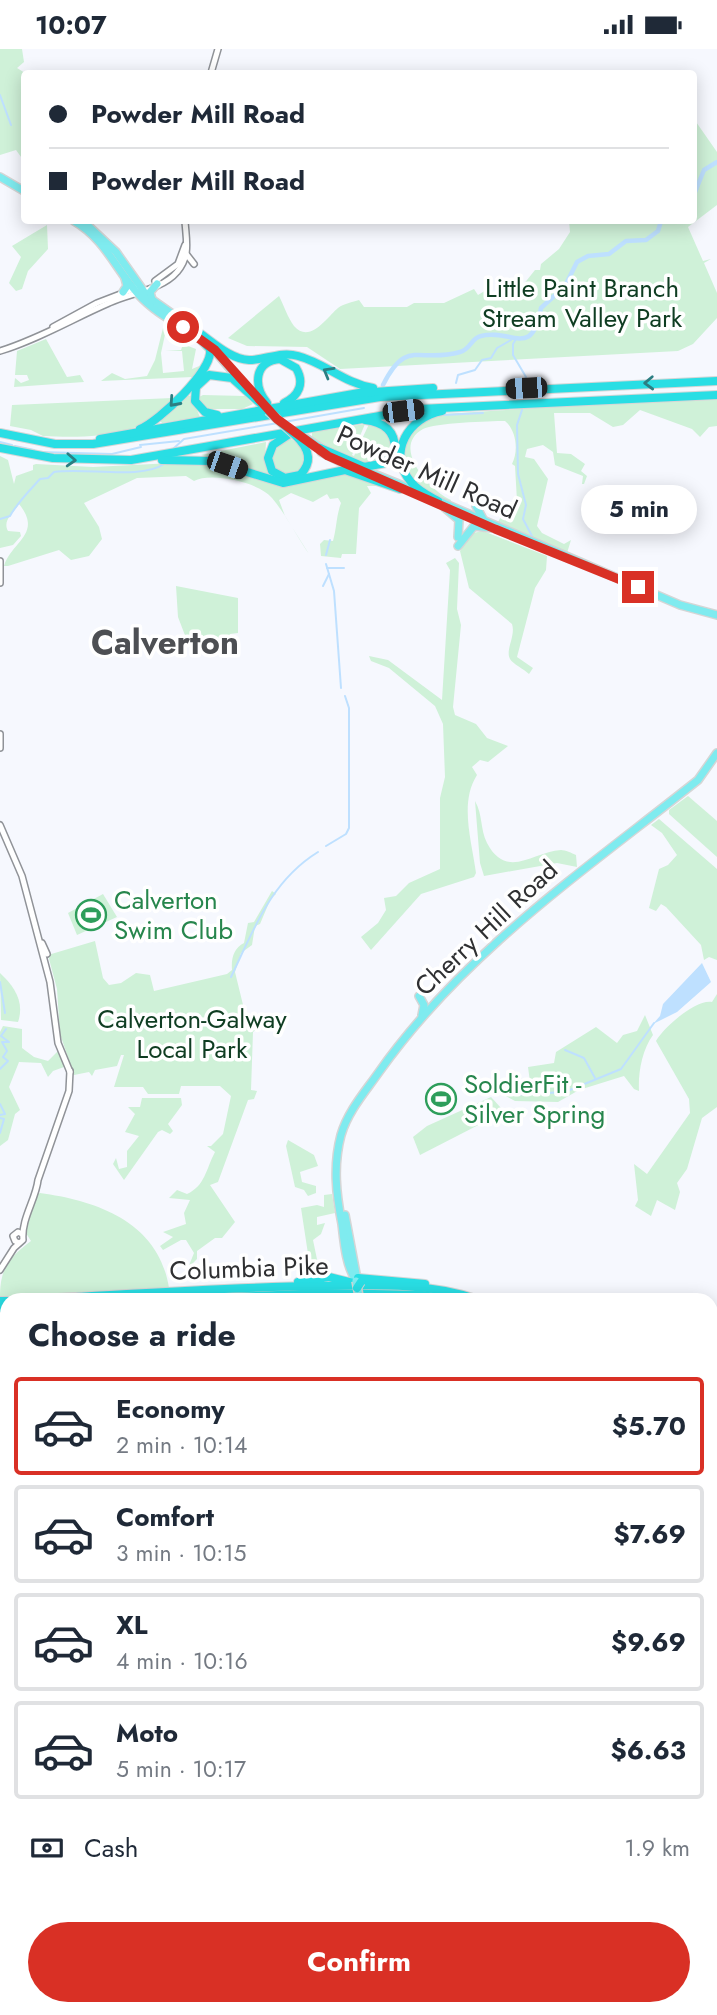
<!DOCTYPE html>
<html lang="en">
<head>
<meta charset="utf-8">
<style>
  body { margin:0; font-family:Jost,sans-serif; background:#f6f6f7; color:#1f2937; height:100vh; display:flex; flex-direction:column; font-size:26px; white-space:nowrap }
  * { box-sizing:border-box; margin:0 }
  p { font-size:23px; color:#747a83 }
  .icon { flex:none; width:38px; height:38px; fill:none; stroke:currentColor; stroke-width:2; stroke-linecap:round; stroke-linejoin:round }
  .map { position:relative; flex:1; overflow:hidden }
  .details { position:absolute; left:0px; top:1244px; width:718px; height:723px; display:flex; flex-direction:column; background:#fff; border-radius:21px 21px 0 0; box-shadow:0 4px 18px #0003 }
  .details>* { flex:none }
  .guide { position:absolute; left:21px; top:21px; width:676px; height:154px; border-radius:7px; box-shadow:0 4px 18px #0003; display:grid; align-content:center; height:154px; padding:0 28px; background:#fff }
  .end { position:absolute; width:32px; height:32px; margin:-16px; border:9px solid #d93025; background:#fff; box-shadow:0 0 0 4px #fff }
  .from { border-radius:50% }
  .bubble { position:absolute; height:49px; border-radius:24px; background:#fff; box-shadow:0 4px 18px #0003; font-size:23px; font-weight:700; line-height:49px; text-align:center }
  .car { position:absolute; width:21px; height:42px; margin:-21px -10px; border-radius:9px; box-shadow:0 0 5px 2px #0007; background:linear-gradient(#222 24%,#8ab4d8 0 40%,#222 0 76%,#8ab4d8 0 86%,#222 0) }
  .guide b { display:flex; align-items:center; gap:24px; height:66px; font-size:26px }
  .guide b+b { border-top:2px solid #e0e1e3 }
  .guide i { width:18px; height:18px; background:#1f2937 }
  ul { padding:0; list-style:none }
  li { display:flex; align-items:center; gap:21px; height:98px; margin:0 14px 10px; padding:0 14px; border:4px solid #e0e1e3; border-radius:7px }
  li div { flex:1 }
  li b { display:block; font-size:26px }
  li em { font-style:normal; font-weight:700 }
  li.on { border-color:#d93025 }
  li>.icon { width:63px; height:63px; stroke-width:1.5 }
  h2 { padding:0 28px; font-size:32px; line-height:84px }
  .pay { display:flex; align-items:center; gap:18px; height:77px; padding:0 28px; font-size:26px }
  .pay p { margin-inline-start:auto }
  .cta { display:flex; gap:14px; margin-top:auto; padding:14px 28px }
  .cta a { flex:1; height:80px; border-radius:42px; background:#d93025; color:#fff; font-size:28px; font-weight:700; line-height:80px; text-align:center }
  .status { display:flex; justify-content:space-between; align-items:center; height:49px; padding:0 35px; background:#fff; direction:ltr }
  .status svg { height:19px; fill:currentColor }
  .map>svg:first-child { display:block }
  .green { fill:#cff1d8 }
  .water { fill:#bee0ff }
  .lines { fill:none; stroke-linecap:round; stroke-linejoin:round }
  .stream { stroke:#bee0ff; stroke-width:2 }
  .river { stroke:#bee0ff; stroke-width:4.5 }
  .secondary-casing { stroke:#909398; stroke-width:8 }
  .primary-casing { stroke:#d5d6d6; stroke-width:10 }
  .highway-casing { stroke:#d5d6d6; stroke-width:10 }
  .secondary { stroke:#fff; stroke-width:5 }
  .primary { stroke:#7febef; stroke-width:7 }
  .highway { stroke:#29dee4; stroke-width:8 }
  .primary-bridge-casing { stroke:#d5d6d6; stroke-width:10; stroke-linecap:butt }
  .highway-bridge-casing { stroke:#d5d6d6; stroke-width:10; stroke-linecap:butt }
  .primary-bridge { stroke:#7febef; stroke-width:7 }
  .highway-bridge { stroke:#29dee4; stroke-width:8 }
  .oneway { stroke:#2c7e82 }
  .route { stroke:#d93025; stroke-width:9 }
  .labels { text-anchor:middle; stroke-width:7; stroke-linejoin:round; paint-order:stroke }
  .park-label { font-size:26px; fill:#0f3d22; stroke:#fff }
  .street-label { font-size:26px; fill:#2f3032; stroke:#fff }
  .leisure-label { font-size:26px; fill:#27864d; stroke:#fff; text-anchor:start }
  .district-label { font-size:33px; font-weight:bold; fill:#4d4f53; stroke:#fff }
</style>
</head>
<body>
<div class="status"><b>10:07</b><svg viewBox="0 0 49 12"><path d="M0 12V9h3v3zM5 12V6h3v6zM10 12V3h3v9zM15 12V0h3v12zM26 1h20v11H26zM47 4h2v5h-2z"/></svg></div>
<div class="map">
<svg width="717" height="1966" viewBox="0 0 717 1966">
  <rect width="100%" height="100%" fill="#f6f8fe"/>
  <g class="green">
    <path d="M 0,0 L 22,0 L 24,13 L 17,19 L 25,24 L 24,112 L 16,101 L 0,106 Z"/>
    <path d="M 694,70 L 717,103 L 717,156 L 688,178 L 703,212 L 711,210 L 704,214 L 717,244 L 717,269 L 693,295 L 678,302 L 340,320 L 307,298 L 247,297 L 228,289 L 279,247 C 284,257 288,269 294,277 C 310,296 329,266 338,259 C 343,255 353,253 359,251 L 364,258 L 407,258 L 414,254 L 444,254 L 474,240 L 478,246 L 491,238 L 495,249 L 501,247 L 511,251 L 535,221 L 540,221 L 541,215 L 559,200 L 570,183 L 569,172 L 693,172 Z"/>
    <path d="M 47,176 L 48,200 L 28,222 L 22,240 L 16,242 L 9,234 L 21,208 L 12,197 Z"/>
    <path d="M 163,279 L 166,281 L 161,304 L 163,324 L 184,322 L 182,302 L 165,302 L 181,301 L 185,289 L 188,297 L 196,300 L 192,320 L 204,315 L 193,328 L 101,332 L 112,324 L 125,330 L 147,327 L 155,311 Z"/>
    <path d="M 46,290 L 67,328 L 80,326 L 84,333 L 14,338 L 15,329 L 21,334 L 29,331 L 27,326 L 15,326 L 17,302 Z"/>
    <path d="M 186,346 L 191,347 L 200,368 L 162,374 L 160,371 Z"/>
    <path d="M 203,346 L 245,347 L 253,355 L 242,360 L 208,360 L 199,353 L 199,348 Z"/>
    <path d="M 172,349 C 148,390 85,389 43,387 L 31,381 L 10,377 L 12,356 Z"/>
    <path d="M 717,351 L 717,377 L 709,378 L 700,388 L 692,380 L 640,361 L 623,376 L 613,378 L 590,364 L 554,364 L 557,404 L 571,405 L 585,415 L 581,422 L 587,427 L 584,435 L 582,435 L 583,427 L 555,416 L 553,403 L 543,396 L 527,400 L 525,408 L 534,410 L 548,430 L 537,477 L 542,484 L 564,495 L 571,491 L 567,504 L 498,473 L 503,464 L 501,459 L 480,449 L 485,447 L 509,458 L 517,452 L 515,417 L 512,415 C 519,401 516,381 505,372 C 490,372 434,374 423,380 C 390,398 430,442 451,451 L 451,454 C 443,451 433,448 425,443 C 386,417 405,375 444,365 L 642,352 Z"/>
    <path d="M 365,375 L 352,406 L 354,407 L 369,375 L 379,377 L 390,387 L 391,401 L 384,413 C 357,417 333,404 312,389 L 312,383 Z"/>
    <path d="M 290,389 L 300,397 L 306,412 L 299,424 L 286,427 L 273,418 L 272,403 Z"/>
    <path d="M 266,393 L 265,411 L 273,428 L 201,406 Z"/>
    <path d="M 0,407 L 8,411 L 14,435 L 16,427 L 33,421 L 33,416 L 36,415 L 93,418 L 193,413 L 208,414 L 281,438 L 343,424 L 382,437 L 367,437 L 371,444 L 359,459 L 356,505 L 342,505 L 341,509 L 321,507 L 320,495 L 324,491 L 333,492 C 337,477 336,468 341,454 L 338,449 L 330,450 L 327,445 L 313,453 L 291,444 L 279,451 L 285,467 L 309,505 C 297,488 285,464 272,449 C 259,433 211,423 194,432 L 186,427 L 137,429 L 84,454 L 99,478 L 102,490 L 89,507 L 71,511 L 59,501 L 8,517 L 4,517 C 12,492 43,485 19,455 C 14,464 2,471 8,482 L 20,483 L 21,487 L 13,496 L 0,499 Z"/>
    <path d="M 483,482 L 547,507 L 546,521 L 535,539 L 517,608 L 533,619 L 529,625 C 524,620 513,615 510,610 C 505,601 516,587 512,575 L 469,539 L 460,502 L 473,484 Z"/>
    <path d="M 455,509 L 459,514 L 457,560 L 461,576 L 453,658 L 455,666 L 476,675 L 487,689 L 508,697 L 488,713 L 480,711 L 472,718 L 477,726 C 459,754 472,793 476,824 L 474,828 L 421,845 L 371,901 L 361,888 L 378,874 L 386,861 L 384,849 L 396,847 L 409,834 L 440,820 L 440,749 L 445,728 L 443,675 L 435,657 L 389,619 L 371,612 L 369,607 L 388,611 L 442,651 L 450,521 L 446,514 Z"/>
    <path d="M 176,537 L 238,549 L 238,584 L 230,585 L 231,596 L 191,602 L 178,568 Z"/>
    <path d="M 688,747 L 717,772 L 717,808 L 669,765 L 669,761 Z"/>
    <path d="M 475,752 C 483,766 480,780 487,794 C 507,832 534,802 561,801 C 565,801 572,804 576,806 L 577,818 L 557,814 L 484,827 L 480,814 Z"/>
    <path d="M 659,770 L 717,820 L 717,911 L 709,908 L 704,911 L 701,896 L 666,858 L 661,855 L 656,862 L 649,859 L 659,820 L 668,816 L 677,806 L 662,784 L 651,776 Z"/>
    <path d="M 272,842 L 276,845 L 271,849 L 260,875 L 255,877 L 252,896 L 241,904 L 235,923 L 245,964 L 249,968 L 260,967 L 258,979 L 253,983 L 251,1041 L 257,1042 L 254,1050 L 248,1051 L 218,1133 L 210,1136 L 235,1173 L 222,1189 L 215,1189 L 197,1202 L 197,1210 L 188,1219 L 194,1204 L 186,1191 L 181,1191 L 163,1201 L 160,1197 L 173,1188 L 163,1183 L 186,1175 L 184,1164 L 190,1151 L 169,1149 L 177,1141 L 187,1145 C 205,1137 206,1120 215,1103 L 207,1097 L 211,1097 L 223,1085 L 231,1047 L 220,1037 L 181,1037 L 179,1045 L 148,1045 L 143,1038 L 114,1038 L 124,1006 L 121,1006 L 117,1017 L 95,1021 L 92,1027 L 89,1023 L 74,1026 L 60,985 L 57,940 L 48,906 L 95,892 L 103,929 L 109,936 L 121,934 L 136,924 L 150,926 L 154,942 L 227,925 L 232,921 C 231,909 234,899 244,894 L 248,874 L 254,873 Z"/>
    <path d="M 103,845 L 117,868 L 77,886 L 68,864 Z"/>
    <path d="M 0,924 C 14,937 25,953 18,973 L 1,971 Z"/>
    <path d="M 717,945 L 717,1058 L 702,1069 L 687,1120 L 677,1134 L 680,1143 L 675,1161 L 657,1151 L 651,1167 L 635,1157 L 638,1151 L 634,1115 L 647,1125 L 690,1064 L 689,1050 L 656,992 C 664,978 696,950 712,953 Z"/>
    <path d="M 645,966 L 653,986 C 642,1001 638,1024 639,1042 L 634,1040 L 624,1027 L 579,1041 L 558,1053 L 515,1052 L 502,1045 L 530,1033 L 528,1018 L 554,1014 L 556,1003 L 596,978 L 617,994 L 623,986 L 637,982 Z"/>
    <path d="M 3,977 L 22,980 L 22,999 L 34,1008 L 48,1012 L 58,1002 L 64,1018 L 53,1022 L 48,1028 L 41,1014 L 19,1013 L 9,1038 L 20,1061 L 15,1065 L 8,1091 L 0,1097 L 0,983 Z"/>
    <path d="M 491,1048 L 501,1059 L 494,1068 L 420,1106 L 413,1088 L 427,1077 Z"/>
    <path d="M 142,1049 L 181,1049 L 182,1056 L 168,1075 L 173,1082 L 170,1085 L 162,1081 L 158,1083 L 124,1131 L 113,1115 L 116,1109 L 119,1120 L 127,1118 L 127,1102 L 139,1087 L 125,1083 L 135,1065 L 128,1058 L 140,1058 Z"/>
    <path d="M 288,1091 L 314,1106 L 318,1117 L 300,1123 L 302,1133 L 316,1137 L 316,1144 L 308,1147 L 304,1141 L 295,1138 L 286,1097 Z"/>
    <path d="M 40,1144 C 99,1152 159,1174 169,1239 L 0,1248 C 0,1218 10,1208 31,1192 L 24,1181 L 36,1146 Z"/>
    <path d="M 332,1145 L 335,1164 L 317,1168 L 317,1176 L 325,1174 L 321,1185 L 313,1191 L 319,1220 L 304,1227 L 302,1224 L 310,1218 L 301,1159 L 317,1156 L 324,1158 L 324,1146 Z"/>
    <path d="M 717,1417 L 717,1507 L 713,1506 L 711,1520 L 711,1424 Z"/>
    <path d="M 0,1775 L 7,1776 L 7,1960 L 33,1960 L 35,1966 L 0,1966 Z"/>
    <path d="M 515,1960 L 621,1960 L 610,1966 L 502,1966 Z"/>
  </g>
  <path class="water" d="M 702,914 L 711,933 L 677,963 L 653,975 L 660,967 L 663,955 Z"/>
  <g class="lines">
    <g class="stream">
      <path d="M 0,46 L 11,76"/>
      <path d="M 516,290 L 513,295 L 513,306 L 526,328 L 523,333"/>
      <path d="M 456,334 L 458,326 L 475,321 L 482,311 L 491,309 L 497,299 L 511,291"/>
      <path d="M 522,361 L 517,376 L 518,425 L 526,456 L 523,470 L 532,487"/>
      <path d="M 443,366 L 483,364"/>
      <path d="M 284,373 L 364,359"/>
      <path d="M 0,393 L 12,396"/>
      <path d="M 140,396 L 179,392"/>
      <path d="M 15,397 L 34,401"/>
      <path d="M 174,399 L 184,390 L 278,374"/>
      <path d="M 40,403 L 112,405 L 141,398"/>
      <path d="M 0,470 L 10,467 C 17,454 29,442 40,430 L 48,429 L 54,423 C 83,418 141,431 164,415"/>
      <path d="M 326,506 L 330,491"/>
      <path d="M 326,515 L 334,542 L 341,639"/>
      <path d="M 327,519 L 344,519"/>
      <path d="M 323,537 L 329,525"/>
      <path d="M 326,797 L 346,785 L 349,779 L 349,659 L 345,647"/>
      <path d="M 231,928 C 254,880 271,832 318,803"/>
      <path d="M 0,933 L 5,964"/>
      <path d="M 565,1001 L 584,1009 L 595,1029"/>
      <path d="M 0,1020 L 8,1012 L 3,1008 L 7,1002 L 2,993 L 9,993 L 1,987 L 6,980"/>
      <path d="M 506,1046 L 565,1043 L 621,1020 L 654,974"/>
      <path d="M 0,1055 L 5,1065 L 0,1066"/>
      <path d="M 0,1069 L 4,1070 L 0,1084"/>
      <path d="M 0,1373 L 7,1376"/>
      <path d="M 710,1476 L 717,1468"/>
      <path d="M 0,1956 L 9,1966"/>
      <path d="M 517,1966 L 520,1960"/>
    </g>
    <g class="river">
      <path d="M 693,148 L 704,121 L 717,113"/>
      <path d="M 383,336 C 407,288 419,315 460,303 C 471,300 471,289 481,287 C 511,279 532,311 541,259 L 565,237 L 577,213 L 588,207 L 609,205 L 626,192 L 646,191 L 658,182 L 661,172"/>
      <path d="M 710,1457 L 717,1453"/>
      <path d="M 0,1840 L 7,1830"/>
    </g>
    <g class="secondary-casing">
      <g id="secondary">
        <path d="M 211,24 L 218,0"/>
        <path d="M 187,206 L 194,215"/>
        <path d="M 155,232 L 178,215 L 185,196"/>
        <path d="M 53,278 L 97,254 L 136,239"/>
        <path d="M 0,302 C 39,290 72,270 109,254 C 130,244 162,241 177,223 C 191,207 186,190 185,172"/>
        <path d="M 0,512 L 0,534"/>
        <path d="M 0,685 L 0,699"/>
        <path d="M 0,776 L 22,827 L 50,933 L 58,994 L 70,1023"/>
        <path d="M 42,894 L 47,905"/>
        <path d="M 19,1194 L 15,1192 L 13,1187 L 18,1183 L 22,1185"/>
        <path d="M 0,1221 L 14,1199 L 23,1191 C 21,1170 36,1150 38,1131 L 69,1042 L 70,1022"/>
        <path d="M 0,1335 L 7,1335"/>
        <path d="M 0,1547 L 7,1553"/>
        <path d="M 222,1960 L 226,1966"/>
      </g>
    </g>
    <g class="primary-casing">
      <g id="primary">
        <path d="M 0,128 L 24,142"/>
        <path d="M 74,172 C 105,190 115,219 138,245 C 155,264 175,273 196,286"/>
        <path d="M 83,172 L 116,203 L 147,247 L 191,278"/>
        <path d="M 123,243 L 127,237 L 125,229"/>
        <path d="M 152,251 L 150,243 L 157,235"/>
        <path d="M 209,295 L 244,336"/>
        <path d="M 301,386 L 324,401"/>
        <path d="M 321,403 L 361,423"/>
        <path d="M 359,419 L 423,445"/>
        <path d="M 434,450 L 680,556 L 717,566"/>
        <path d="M 476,457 L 483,470"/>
        <path d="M 445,459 L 459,471 L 458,488"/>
        <path d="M 458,497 L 474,477 L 492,479"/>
        <path d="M 419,947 L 424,956 L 422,966"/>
        <path d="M 345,1166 L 357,1230"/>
        <path d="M 356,1231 C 346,1218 344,1192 342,1175 C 336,1145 333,1116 341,1086 C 348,1062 365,1043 379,1023 C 464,903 585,821 698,731 L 717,704"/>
        <path d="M 397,1966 L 401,1960"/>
      </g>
    </g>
    <g class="highway-casing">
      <g id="highway">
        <path d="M 192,279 C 209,289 228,310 249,311 C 266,311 280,302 298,307 C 325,314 344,334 373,339"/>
        <path d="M 267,354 C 253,337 254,312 280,310 L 296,319 C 305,334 299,347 284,354"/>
        <path d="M 217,366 L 205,363 L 195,352 L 196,338 L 209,326 L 232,329 L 261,355"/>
        <path d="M 140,380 C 159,372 214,321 210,300 L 196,286"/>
        <path d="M 0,384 L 55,395 L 93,395 L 380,348 L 717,332"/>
        <path d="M 288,386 L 273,396 L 268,409 L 272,422 L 285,429 L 300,426 C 314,412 308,399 296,387"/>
        <path d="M 100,390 L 359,344 L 433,339"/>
        <path d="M 0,399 L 53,409 L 131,411 L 419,360 L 717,346"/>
        <path d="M 320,399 L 364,418 L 386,414 L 395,400 C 395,381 383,373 365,371"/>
        <path d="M 162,411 L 211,412 L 283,434 L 345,421 L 400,440"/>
        <path d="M 438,452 C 429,447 418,442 411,433 C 386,404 409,368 442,362"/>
        <path d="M 358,1229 L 425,1235"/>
        <path d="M 298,1233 L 329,1228 L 357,1235"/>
        <path d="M 299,1249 L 337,1251 L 359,1248"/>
        <path d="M 20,1251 C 120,1246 220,1238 320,1237 C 372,1236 429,1233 479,1251"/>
        <path d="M 159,1251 L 324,1244 L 422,1246 L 454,1251"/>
        <path d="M 0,1252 L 7,1252"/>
        <path d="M 0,1259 L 7,1259"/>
        <path d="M 710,1344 L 717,1347"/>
        <path d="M 710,1352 L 717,1355"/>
      </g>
    </g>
    <use href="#secondary" class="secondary"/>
    <use href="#primary" class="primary"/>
    <use href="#highway" class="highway"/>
    <g class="primary-bridge-casing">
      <path id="primary-bridge" d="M 356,1232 L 359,1247"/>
    </g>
    <g class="highway-bridge-casing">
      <g id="highway-bridge">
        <path d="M 268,362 L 296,387"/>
        <path d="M 357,1239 L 361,1233"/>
      </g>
    </g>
    <use href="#primary-bridge" class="primary-bridge"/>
    <use href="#highway-bridge" class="highway-bridge"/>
  </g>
  <defs><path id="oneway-chevron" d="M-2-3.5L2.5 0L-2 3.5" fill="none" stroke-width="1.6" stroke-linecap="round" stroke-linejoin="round" transform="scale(1.75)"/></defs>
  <g class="oneway">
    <use href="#oneway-chevron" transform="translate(328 323) rotate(-150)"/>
    <use href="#oneway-chevron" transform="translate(649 334) rotate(178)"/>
    <use href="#oneway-chevron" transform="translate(174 353) rotate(132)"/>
    <use href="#oneway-chevron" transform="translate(71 411) rotate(3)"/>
  </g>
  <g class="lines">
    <path class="route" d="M 183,278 L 215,301 L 277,370 L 328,407 L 495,480 L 638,538"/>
  </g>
  <defs>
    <g id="stadium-ring" transform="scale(1.575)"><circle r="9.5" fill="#fff" stroke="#2e9e5b" stroke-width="1.5"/><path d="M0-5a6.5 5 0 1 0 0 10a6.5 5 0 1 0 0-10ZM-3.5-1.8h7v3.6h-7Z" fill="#2e9e5b"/></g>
  </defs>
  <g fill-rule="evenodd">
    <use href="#stadium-ring" x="91" y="866"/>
    <use href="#stadium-ring" x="441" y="1050"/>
  </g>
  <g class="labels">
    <g class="park-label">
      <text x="582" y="248">Little Paint Branch<tspan x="582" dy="30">Stream Valley Park</tspan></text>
      <text x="192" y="979">Calverton-Galway<tspan x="192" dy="30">Local Park</tspan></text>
    </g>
    <g class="street-label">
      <text transform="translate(427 423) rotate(24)" y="9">Powder Mill Road</text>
      <text transform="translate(486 879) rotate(-43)" y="9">Cherry Hill Road</text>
      <text transform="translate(249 1219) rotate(-2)" y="9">Columbia Pike</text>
    </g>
    <g class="leisure-label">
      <text x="114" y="860">Calverton<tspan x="114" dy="30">Swim Club</tspan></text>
      <text x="464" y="1044">SoldierFit -<tspan x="464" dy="30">Silver Spring</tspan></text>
    </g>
    <g class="district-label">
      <text x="165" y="605">Calverton</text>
    </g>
  </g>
</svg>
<i class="end from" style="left:183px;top:278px"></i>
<i class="end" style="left:638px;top:538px"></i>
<div class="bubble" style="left:581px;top:436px;width:116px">5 min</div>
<i class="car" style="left:526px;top:339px;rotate:267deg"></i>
<i class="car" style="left:403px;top:362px;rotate:83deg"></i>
<i class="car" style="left:227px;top:416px;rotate:109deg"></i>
<div class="guide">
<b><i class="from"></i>Powder Mill Road</b>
<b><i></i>Powder Mill Road</b>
</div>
<section class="details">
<h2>Choose a ride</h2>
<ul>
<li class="on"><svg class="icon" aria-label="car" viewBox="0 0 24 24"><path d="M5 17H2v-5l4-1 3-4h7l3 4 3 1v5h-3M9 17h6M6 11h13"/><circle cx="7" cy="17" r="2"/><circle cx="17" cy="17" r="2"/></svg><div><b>Economy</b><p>2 min · 10:14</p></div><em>$5.70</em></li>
<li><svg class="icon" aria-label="car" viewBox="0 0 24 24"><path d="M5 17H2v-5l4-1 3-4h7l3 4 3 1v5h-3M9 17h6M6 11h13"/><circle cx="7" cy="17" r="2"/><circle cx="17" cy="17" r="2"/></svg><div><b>Comfort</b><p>3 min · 10:15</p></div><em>$7.69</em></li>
<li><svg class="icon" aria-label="car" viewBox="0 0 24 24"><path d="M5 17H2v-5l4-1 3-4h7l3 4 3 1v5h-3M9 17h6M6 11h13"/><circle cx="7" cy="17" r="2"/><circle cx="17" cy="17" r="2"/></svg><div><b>XL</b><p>4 min · 10:16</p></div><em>$9.69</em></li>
<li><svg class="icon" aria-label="car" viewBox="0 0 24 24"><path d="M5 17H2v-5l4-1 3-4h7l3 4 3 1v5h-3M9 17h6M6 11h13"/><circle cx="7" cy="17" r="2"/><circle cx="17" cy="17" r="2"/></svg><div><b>Moto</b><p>5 min · 10:17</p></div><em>$6.63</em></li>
</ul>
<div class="pay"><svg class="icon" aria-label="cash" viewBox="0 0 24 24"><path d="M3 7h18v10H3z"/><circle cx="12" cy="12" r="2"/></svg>Cash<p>1.9 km</p></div>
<div class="cta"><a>Confirm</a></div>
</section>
</div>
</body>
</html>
